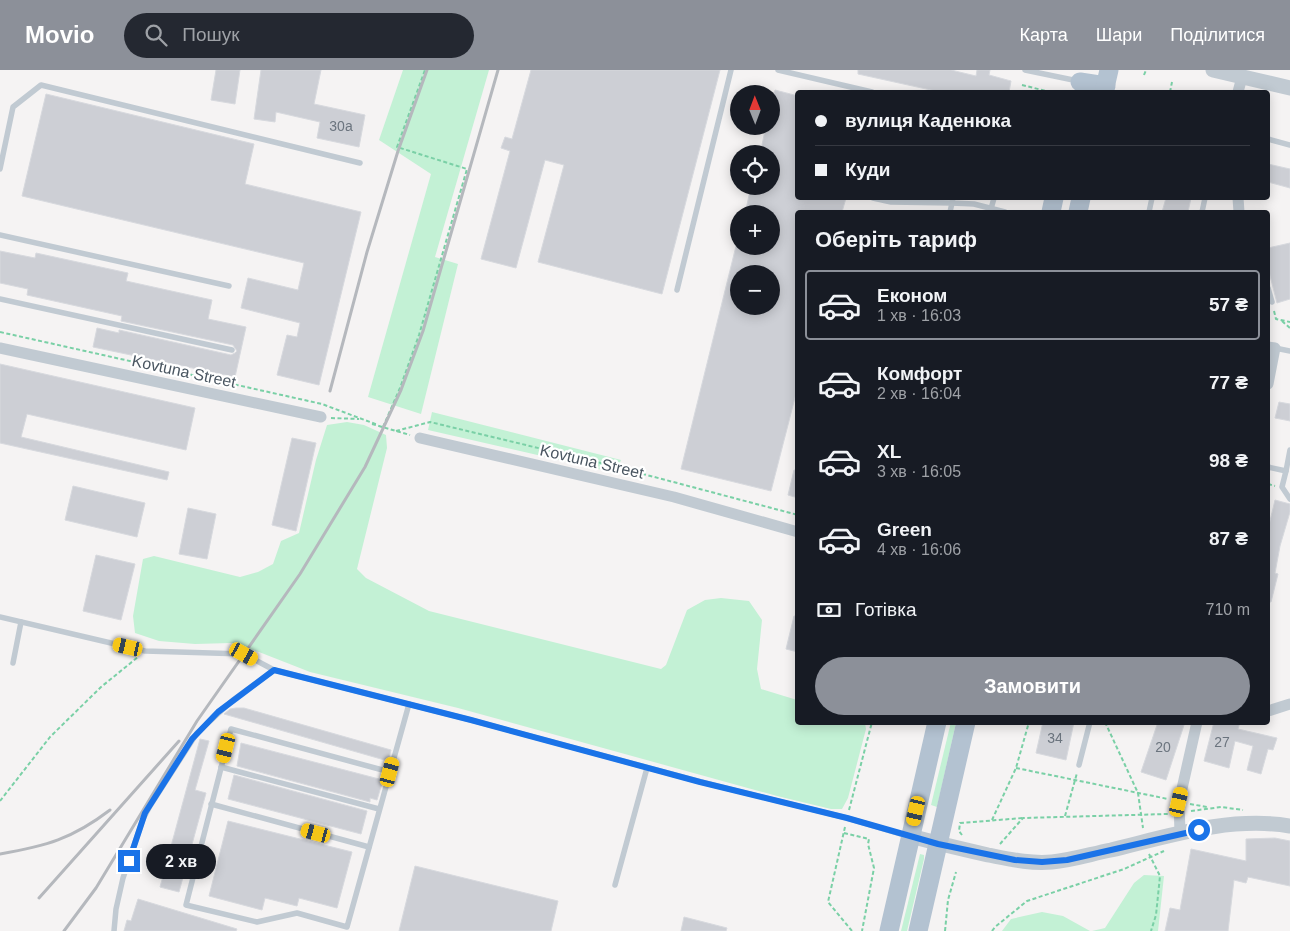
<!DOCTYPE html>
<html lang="uk">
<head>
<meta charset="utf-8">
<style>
  body { margin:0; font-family:Helvetica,sans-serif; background:#242831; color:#f1f3f6; height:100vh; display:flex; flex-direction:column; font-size:19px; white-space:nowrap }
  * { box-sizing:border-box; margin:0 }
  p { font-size:16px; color:#9ea1a6 }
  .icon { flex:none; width:28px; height:28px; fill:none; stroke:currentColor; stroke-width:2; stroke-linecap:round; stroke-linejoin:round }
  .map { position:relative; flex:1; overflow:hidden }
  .panel { position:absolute; left:795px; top:140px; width:475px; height:515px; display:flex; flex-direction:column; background:#171b24; border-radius:5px; box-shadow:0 2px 12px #0003 }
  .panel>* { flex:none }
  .guide { position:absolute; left:795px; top:20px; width:475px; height:110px; border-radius:5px; box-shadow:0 2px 12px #0003; display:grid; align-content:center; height:110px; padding:0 20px; background:#171b24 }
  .needle { width:32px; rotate:359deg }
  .buttons { position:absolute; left:730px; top:15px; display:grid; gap:10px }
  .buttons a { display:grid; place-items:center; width:50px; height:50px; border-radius:50%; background:#171b24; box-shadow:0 2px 12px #0003; font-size:25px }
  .end { position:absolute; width:22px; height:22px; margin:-11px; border:6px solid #1a73e8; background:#fff; box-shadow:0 0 0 2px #fff }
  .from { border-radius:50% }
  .bubble { position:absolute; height:35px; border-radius:18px; background:#171b24; box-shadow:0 2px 12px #0003; font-size:16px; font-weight:700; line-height:35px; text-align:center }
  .car { position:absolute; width:15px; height:30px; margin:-15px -8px; border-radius:6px; box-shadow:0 0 4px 1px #0007; background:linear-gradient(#f5c518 24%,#345 0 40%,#f5c518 0 76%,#345 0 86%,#f5c518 0) }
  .guide b { display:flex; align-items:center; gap:18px; height:48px; font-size:19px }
  .guide b+b { border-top:1px solid #363941 }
  .guide i { width:12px; height:12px; background:#f1f3f6 }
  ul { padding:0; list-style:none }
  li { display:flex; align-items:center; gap:15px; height:70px; margin:0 10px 8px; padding:0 10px; border:2px solid transparent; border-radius:5px }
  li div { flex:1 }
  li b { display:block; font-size:19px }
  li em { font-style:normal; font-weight:700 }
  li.selected { border-color:#8c9099 }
  li>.icon { width:45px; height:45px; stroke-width:1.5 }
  h2 { padding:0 20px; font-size:22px; line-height:60px }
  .pay { display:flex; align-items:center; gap:12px; height:55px; padding:0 20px; font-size:19px }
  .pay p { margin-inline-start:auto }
  .primary-button { display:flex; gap:10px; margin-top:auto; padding:10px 20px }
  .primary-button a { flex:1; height:58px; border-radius:30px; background:#8c9099; color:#fff; font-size:20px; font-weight:700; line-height:58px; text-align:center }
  header { display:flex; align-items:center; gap:30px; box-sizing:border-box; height:70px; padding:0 25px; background:#8c9099; color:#fff }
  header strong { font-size:24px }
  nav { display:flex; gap:28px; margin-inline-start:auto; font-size:18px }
  .search { width:350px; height:45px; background:#242831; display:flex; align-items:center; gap:12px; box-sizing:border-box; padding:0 18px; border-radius:28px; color:#9ea1a6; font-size:19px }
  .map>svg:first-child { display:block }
  .green { fill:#c3f1d5 }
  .building { fill:#cdcfd5; stroke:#d7d9de; fill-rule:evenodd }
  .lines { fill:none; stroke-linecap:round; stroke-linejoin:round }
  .path { stroke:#7ad0a6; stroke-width:2; stroke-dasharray:4 2.5; stroke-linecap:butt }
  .service { stroke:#c1cad2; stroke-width:5.5 }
  .minor { stroke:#c1cad2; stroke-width:11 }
  .tertiary { stroke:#c1cad2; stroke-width:15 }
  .primary { stroke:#b3c2d1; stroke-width:19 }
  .rail { stroke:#b5b8bd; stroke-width:3 }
  .route { stroke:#1a73e8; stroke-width:6 }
  .labels { text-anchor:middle; stroke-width:4.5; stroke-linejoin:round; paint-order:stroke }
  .number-label { font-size:14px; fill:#6b747e }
  .street-label { font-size:16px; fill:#4a5661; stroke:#fff }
</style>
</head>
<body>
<header>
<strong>Movio</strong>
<div class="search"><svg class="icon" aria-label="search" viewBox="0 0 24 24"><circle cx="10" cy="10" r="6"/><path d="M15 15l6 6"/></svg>Пошук</div>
<nav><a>Карта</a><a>Шари</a><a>Поділитися</a></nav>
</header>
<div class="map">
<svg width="1290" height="861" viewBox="0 0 1290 861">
  <rect width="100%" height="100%" fill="#f5f3f3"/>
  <g class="green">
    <path d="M 403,0 L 489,0 L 435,187 L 458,194 L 421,344 L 368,327 L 431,104 L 379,70 Z"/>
    <path d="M 432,342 L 621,390 L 616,403 L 428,360 Z"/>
    <path d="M 347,352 L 364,355 L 386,365 L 387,378 L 357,499 L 366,508 L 429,541 L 661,599 L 666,595 L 687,540 L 705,530 L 721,528 L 749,531 L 762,550 L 757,599 L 761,619 L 797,630 L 798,652 L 865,653 L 866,659 L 848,728 L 842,739 L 831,739 L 777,726 L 458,638 L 310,602 L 259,582 L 231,573 L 195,574 L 159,571 L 135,563 L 133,546 L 143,489 L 154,486 L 240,507 L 258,502 L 273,494 L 281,471 L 299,463 L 316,390 L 327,355 Z"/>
    <path d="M 951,652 L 956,653 L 937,737 L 931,735 Z"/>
    <path d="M 920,784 L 924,785 L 924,789 L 907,861 L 901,861 Z"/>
    <path d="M 1144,805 L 1164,806 L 1158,861 L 1092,861 L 1105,858 L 1134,813 Z"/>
    <path d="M 1042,842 L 1063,846 L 1090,861 L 1002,861 L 1011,849 Z"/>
  </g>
  <g class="building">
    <path d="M 216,0 L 240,0 L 235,34 L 211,30 Z"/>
    <path d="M 261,0 L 321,0 L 314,34 L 365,45 L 359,77 L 317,68 L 320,52 L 276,42 L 275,52 L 254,49 Z"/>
    <path d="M 531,0 L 720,0 L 662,224 L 538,192 L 564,95 L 545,90 L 516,198 L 481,189 L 510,81 L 501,78 L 505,67 L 512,69 Z"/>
    <path d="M 858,0 L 951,0 L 976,6 L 977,0 L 990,0 L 989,5 L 1011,11 L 1009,22 L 940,22 L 858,4 Z"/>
    <path d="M 775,20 L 798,26 L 798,128 L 846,128 L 842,142 L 798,142 L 798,316 L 771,421 L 681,399 L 736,176 L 771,176 L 771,144 L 745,144 L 751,116 L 771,116 L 771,84 L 760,84 L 766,56 L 771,56 L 771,37 ZM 739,204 L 771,204 L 771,236 L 739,236 Z"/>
    <path d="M 46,24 L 254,74 L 245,114 L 361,142 L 319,315 L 277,305 L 287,265 L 297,267 L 300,253 L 241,238 L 248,208 L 298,220 L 304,193 L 22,126 Z"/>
    <path d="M 1268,94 L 1290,99 L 1290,118 L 1268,112 Z"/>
    <path d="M 1166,128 L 1191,128 L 1188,142 L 1162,142 Z"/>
    <path d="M 1290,173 L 1290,229 L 1277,233 L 1268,198 L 1268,178 Z"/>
    <path d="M 0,181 L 35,188 L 36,183 L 128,203 L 126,211 L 212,230 L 208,249 L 246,257 L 235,307 L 93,277 L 97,258 L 119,263 L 119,260 L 231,285 L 235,283 L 237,281 L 233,275 L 121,251 L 122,246 L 27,225 L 28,219 L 0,213 Z"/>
    <path d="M 0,294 L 195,338 L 186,380 L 27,344 L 21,367 L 169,402 L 167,410 L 0,373 Z"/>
    <path d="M 1279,332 L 1290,334 L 1290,351 L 1275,348 Z"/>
    <path d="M 292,368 L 316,373 L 296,461 L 272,455 Z"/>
    <path d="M 794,400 L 798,400 L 798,428 L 788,425 Z"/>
    <path d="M 73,416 L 145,433 L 137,467 L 65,450 Z"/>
    <path d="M 1275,430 L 1290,434 L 1290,442 L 1280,476 L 1275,503 L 1278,504 L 1271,532 L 1268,532 L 1268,454 L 1269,455 Z"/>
    <path d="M 188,438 L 216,444 L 207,489 L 179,484 Z"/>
    <path d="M 96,485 L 135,494 L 121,550 L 83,541 Z"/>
    <path d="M 794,546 L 798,546 L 798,582 L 786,579 Z"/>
    <path d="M 236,638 L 244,638 L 391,680 L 388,691 L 224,644 L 230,639 Z"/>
    <path d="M 1043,652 L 1074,652 L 1066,690 L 1036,683 Z"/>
    <path d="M 1158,652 L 1185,652 L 1166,710 L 1141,702 Z"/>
    <path d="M 1214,652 L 1240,652 L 1238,659 L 1277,668 L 1273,680 L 1268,679 L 1261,704 L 1247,700 L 1253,676 L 1235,671 L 1229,698 L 1204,691 Z"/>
    <path d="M 200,669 L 209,671 L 195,720 L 206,723 L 179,822 L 160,817 Z"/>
    <path d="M 241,673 L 383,710 L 377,730 L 370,728 L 370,732 L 237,696 Z"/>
    <path d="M 234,705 L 367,741 L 361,764 L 228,729 Z"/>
    <path d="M 228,751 L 352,782 L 337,838 L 299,828 L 297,836 L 265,828 L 262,840 L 209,826 Z"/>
    <path d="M 1275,768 L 1290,771 L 1290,816 L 1248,807 L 1246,813 L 1234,810 L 1228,861 L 1165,861 L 1170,838 L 1180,840 L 1191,779 L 1246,791 L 1246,769 Z"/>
    <path d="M 415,796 L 558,831 L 551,861 L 399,861 Z"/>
    <path d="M 138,829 L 237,859 L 236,861 L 124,861 L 127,850 L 131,851 Z"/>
    <path d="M 684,847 L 727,858 L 726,861 L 681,861 Z"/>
  </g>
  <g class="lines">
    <g class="path">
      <path d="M 1144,5 L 1146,0"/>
      <path d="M 1022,15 L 1050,22"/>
      <path d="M 1170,21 L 1176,22"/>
      <path d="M 1170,22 L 1172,12"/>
      <path d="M 1274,241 L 1276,249 L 1290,252"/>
      <path d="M 1282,251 L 1290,258"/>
      <path d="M 0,262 L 322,334 L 378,355"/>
      <path d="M 331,348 L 359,349"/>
      <path d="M 372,354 L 410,365"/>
      <path d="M 383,357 L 400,318 L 419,265 L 467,99 L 397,77 L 425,0"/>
      <path d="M 396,361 L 430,352 L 609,395 L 798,445"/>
      <path d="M 1268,414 L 1275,416"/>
      <path d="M 1105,652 L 1138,723 L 1143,758"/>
      <path d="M 1016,698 L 1168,729"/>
      <path d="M 0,731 L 50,667 L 101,617 L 138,587"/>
      <path d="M 1190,734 L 1207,737"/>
      <path d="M 849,740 L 872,652"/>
      <path d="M 1191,741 L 1221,737 L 1243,740"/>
      <path d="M 1065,746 L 1077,703"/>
      <path d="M 992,750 L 1016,698 L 1029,652"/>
      <path d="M 845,757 L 828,832 L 852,861"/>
      <path d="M 844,763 L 869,769 L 868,774 L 874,798 L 862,861"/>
      <path d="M 962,765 L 959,761 L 960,753 L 1023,748"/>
      <path d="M 1000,774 L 1023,748 L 1168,744"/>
      <path d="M 1149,784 L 1160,806 L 1156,845 L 1151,861"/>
      <path d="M 945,861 L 948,830 L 956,802"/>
      <path d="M 992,861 L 995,857 L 1027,831 L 1124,799 L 1164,781"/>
    </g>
    <g class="service">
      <path d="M 778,0 L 872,22"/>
      <path d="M 1025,0 L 1078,11"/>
      <path d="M 1268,69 L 1290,75"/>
      <path d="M 0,99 L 13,37 L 41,15 L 360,93"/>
      <path d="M 873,128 L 891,132 L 952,133 L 950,142"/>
      <path d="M 953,128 L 952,133 L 974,134 L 1005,142"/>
      <path d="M 991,139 L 994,128"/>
      <path d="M 1149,142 L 1152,128"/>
      <path d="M 1202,142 L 1205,128"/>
      <path d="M 0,165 L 229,216"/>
      <path d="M 1268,218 L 1272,232"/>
      <path d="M 677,220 L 731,0"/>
      <path d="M 0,229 L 232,280"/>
      <path d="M 1275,278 L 1290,281"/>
      <path d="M 1268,397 L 1286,401 L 1290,380"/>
      <path d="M 1286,401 L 1282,417 L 1290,429"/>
      <path d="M 0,547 L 145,581 L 244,584 L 274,600 L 471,650 L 701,712 L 847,748 L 908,766"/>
      <path d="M 13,593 L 21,552"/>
      <path d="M 1079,695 L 1090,652"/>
      <path d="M 221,697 L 379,739"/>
      <path d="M 390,702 L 231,659 L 186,835 L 257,852 L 297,843 L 347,857 L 409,634"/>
      <path d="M 211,734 L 369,777"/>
      <path d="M 615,815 L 647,698"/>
      <path d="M 114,861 L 116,839 L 123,808 L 143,749 L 150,736 L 197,663 L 233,630 L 274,600"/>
    </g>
    <g class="minor">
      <path d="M 1238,22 L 1242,7"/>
      <path d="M 1238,128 L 1239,142"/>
      <path d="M 1268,277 L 1275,278 L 1268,314"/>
      <path d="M 0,278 L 321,347"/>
      <path d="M 420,368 L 674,427 L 798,462"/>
      <path d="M 1268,641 L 1290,634"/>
      <path d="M 1180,763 L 1179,732 L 1197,652"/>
    </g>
    <g class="tertiary">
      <path d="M 1213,0 L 1290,18"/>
      <path d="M 910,766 C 936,773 962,779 988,785 C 1009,789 1030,794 1052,792 C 1072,790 1091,784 1111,780 C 1169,766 1230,746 1290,756"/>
    </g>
    <g class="primary">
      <path d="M 1080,12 L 1106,16"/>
      <path d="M 1104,22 L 1109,0"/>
      <path d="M 1051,142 L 1054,128"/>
      <path d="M 1078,142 L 1081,128"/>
      <path d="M 889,861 L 937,652"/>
      <path d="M 918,861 L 966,652"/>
    </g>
    <g class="rail">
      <path d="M 330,321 L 367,182 L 398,81 L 427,0"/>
      <path d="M 0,784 C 46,776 72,769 110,740"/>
      <path d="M 39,828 L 179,671"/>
      <path d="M 64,861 L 96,818 L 197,651 L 300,504 L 365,397 L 401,320 L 423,261 L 498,0"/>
    </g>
  </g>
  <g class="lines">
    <path class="route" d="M 129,791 L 145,743 L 192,669 L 218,642 L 274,600 L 471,650 L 700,712 L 847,748 L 938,774 L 1015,790 L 1042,792 L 1067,790 L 1199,760"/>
  </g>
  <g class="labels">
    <g class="number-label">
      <text x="341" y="61">30а</text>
      <text x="1055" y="673">34</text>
      <text x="1222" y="677">27</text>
      <text x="1163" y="682">20</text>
    </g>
    <g class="street-label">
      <text transform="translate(184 301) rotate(12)" y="6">Kovtuna Street</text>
      <text transform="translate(592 391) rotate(13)" y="6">Kovtuna Street</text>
    </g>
  </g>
</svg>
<div class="buttons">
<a><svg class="needle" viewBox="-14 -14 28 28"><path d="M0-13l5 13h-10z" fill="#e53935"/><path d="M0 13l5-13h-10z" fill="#9ea1a6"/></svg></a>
<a><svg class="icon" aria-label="locate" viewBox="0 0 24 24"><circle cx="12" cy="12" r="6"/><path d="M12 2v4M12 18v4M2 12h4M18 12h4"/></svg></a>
<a>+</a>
<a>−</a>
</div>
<i class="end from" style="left:1199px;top:760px"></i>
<i class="end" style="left:129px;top:791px"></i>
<div class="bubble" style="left:146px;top:774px;width:70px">2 хв</div>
<i class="car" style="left:128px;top:577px;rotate:283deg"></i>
<i class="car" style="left:244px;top:584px;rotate:119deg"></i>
<i class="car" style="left:226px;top:678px;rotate:194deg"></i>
<i class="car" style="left:390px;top:702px;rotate:15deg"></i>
<i class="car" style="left:1179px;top:732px;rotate:13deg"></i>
<i class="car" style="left:916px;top:741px;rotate:193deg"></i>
<i class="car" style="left:316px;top:763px;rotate:285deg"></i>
<div class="guide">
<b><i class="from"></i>вулиця Каденюка</b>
<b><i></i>Куди</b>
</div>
<section class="panel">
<h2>Оберіть тариф</h2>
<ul>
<li class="selected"><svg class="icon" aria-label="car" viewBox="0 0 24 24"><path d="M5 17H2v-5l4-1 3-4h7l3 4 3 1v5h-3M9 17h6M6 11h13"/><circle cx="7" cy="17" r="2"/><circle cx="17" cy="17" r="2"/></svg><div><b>Економ</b><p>1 хв · 16:03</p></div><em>57 ₴</em></li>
<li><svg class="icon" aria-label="car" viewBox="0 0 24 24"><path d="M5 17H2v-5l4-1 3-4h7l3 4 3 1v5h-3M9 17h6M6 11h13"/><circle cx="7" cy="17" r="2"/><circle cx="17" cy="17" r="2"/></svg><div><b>Комфорт</b><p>2 хв · 16:04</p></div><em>77 ₴</em></li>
<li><svg class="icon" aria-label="car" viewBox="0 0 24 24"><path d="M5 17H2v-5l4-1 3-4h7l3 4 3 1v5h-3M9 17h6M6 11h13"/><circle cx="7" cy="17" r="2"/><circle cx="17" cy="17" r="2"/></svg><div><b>XL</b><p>3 хв · 16:05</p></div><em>98 ₴</em></li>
<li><svg class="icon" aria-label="car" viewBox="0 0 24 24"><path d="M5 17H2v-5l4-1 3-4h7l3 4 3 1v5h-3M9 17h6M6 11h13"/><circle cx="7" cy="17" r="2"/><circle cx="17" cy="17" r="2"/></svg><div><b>Green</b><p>4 хв · 16:06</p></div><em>87 ₴</em></li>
</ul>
<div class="pay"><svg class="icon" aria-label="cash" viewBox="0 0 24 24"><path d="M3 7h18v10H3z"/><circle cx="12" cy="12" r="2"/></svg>Готівка<p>710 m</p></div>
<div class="primary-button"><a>Замовити</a></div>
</section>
</div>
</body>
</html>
